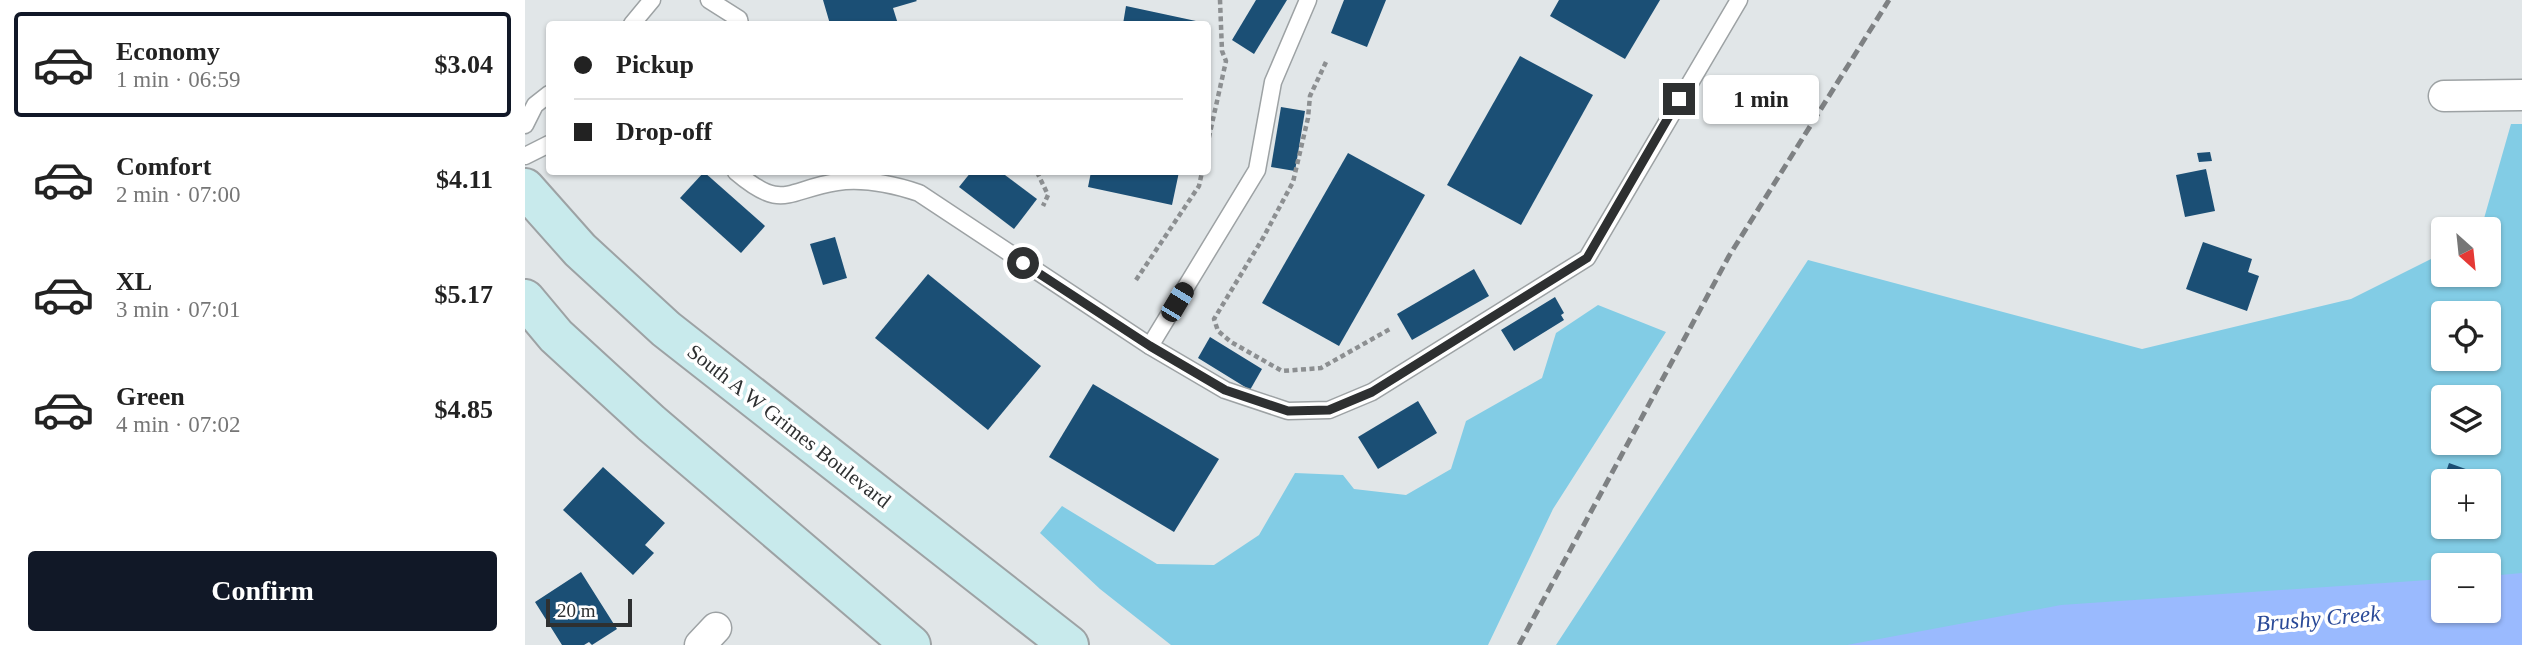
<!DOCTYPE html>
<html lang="en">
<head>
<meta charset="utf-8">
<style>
  body { margin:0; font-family:"Times New Roman",serif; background:#f2f2f2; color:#222; height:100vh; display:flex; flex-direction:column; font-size:26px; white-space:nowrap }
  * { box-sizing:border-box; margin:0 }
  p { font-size:23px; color:#767676 }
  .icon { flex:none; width:38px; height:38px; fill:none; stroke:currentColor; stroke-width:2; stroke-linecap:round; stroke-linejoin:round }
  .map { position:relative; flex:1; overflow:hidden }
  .side { display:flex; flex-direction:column; background:#fff; width:525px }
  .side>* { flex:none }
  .hud { position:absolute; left:21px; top:21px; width:665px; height:154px; border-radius:7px; box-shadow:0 2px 5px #0004; display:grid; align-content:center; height:154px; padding:0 28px; background:#fff }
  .needle { width:46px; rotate:153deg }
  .buttons { position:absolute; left:1906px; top:217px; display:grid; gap:14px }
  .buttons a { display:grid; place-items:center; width:70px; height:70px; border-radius:7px; background:#fff; box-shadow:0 2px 5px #0004; font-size:35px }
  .scale { position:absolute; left:21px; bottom:18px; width:86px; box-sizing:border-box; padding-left:7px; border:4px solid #2e3031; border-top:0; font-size:19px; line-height:24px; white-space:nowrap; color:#2e3031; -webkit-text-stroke:5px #fff; paint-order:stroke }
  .end { position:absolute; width:32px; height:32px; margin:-16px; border:9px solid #2e3031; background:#fff; box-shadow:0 0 0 4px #fff }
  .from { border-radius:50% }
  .bubble { position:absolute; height:49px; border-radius:7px; background:#fff; box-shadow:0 2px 5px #0004; font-size:23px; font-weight:700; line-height:49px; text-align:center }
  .car { position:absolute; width:21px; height:42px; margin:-21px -10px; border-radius:9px; box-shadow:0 0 5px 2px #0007; background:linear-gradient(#222 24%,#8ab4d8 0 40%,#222 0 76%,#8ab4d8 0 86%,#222 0) }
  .hud b { display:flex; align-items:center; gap:24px; height:66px; font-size:26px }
  .hud b+b { border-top:2px solid #e0e0e0 }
  .hud i { width:18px; height:18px; background:#222 }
  ul { padding:12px 0 0; list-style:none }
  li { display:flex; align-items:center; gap:21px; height:105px; margin:0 14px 10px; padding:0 14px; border:4px solid transparent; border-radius:7px }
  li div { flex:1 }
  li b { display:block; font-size:26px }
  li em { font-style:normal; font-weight:700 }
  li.current { border-color:#111827 }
  li>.icon { width:63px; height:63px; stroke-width:1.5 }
  .button { display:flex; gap:14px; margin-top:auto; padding:14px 28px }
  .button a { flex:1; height:80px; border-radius:7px; background:#111827; color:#fff; font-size:28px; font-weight:700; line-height:80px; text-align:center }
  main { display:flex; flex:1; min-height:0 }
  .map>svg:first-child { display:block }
  .green { fill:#82cce5; fill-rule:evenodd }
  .water { fill:#9abafe }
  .building { fill:#1b4f75 }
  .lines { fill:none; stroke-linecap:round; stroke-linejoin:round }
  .lane-casing { stroke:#9da2a4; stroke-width:19 }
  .street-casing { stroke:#9da2a4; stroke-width:33 }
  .secondary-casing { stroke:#9da2a4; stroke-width:42 }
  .path { stroke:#8c8f91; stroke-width:4.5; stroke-dasharray:5 3.5; stroke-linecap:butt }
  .lane { stroke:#fff; stroke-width:16 }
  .street { stroke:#fff; stroke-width:30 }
  .secondary { stroke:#c8eaec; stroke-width:38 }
  .rail { stroke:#7e8183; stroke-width:5; stroke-dasharray:10 5; stroke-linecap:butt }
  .route { stroke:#2e3031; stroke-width:9 }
  .labels { text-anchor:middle; stroke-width:7; stroke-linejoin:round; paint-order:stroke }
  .street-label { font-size:21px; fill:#2e3031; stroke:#fff }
  .water-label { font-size:23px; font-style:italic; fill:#2a4a98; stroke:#fff }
</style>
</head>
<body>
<main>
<section class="side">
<ul>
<li class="current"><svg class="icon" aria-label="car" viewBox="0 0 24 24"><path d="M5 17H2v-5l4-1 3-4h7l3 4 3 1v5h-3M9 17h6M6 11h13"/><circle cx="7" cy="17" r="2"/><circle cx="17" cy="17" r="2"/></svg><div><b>Economy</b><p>1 min · 06:59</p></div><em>$3.04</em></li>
<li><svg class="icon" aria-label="car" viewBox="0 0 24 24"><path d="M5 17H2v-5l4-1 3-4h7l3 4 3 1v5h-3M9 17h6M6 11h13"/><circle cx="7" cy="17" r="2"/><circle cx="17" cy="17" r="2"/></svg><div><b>Comfort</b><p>2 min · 07:00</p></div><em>$4.11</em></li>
<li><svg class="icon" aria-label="car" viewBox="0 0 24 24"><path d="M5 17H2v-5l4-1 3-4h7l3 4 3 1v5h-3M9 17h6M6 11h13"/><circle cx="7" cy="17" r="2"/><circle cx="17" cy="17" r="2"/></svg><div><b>XL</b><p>3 min · 07:01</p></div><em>$5.17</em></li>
<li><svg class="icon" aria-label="car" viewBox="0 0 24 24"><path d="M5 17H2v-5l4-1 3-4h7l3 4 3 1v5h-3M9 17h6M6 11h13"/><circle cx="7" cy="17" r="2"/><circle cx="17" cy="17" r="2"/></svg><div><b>Green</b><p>4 min · 07:02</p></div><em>$4.85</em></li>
</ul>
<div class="button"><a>Confirm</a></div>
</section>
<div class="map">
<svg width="1997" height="645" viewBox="0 0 1997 645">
  <rect width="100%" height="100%" fill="#e1e6e8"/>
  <g class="green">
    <path d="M 1986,124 L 1997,124 L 1997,645 L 1031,645 L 1283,260 L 1617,349 L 1826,299 L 1918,253 L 1918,275 L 1964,275 L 1964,229 L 1956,229 ZM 1918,313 L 1964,313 L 1964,359 L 1918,359 ZM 1918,397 L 1964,397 L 1964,443 L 1918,443 ZM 1918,481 L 1964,481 L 1964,527 L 1918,527 ZM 1918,565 L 1964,565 L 1964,611 L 1918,611 Z"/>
    <path d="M 1073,305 L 1141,332 L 1028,509 L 963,645 L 646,645 L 575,589 L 515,533 L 537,506 L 632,564 L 689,565 L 734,535 L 770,473 L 818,475 L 829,489 L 881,495 L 926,469 L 941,421 L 1017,378 L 1031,333 Z"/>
  </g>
  <path class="water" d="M 1997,573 L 1997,645 L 1322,645 L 1536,605 L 1918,579 L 1918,611 L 1964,611 L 1964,576 Z"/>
  <g class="building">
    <path d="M 298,0 L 391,0 L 392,1 L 368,8 L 373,24 L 305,24 Z"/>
    <path d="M 731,0 L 762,0 L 729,54 L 707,40 Z"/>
    <path d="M 819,0 L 861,0 L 842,47 L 806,33 Z"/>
    <path d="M 1034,0 L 1135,0 L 1100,59 L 1025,16 Z"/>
    <path d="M 601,6 L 685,24 L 684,32 L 682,24 L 598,24 Z"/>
    <path d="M 995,56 L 1068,95 L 996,225 L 922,185 Z"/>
    <path d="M 756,107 L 780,111 L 770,171 L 746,167 Z"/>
    <path d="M 1685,152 L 1687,161 L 1674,162 L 1672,153 Z"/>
    <path d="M 823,153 L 900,195 L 814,346 L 737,303 Z"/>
    <path d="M 1681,169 L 1690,211 L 1660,217 L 1651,175 Z"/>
    <path d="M 179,172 L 240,226 L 216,253 L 155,198 Z"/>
    <path d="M 446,172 L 476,172 L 512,199 L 489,229 L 434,187 Z"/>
    <path d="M 566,172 L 654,172 L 647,205 L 563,187 Z"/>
    <path d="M 310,237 L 322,278 L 298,285 L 285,244 Z"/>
    <path d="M 1678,242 L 1727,259 L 1723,272 L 1734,276 L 1722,311 L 1661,289 Z"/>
    <path d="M 949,269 L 964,296 L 887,340 L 872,314 Z"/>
    <path d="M 403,274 L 516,366 L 463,430 L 350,338 Z"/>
    <path d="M 1030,297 L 1039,313 L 1036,315 L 1039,320 L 989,351 L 976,330 Z"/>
    <path d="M 685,337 L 737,369 L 725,390 L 673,358 Z"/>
    <path d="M 568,384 L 694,459 L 649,532 L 524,457 Z"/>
    <path d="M 893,401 L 912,433 L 853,469 L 833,437 Z"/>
    <path d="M 1924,463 L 1949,472 L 1946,481 L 1920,475 Z"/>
    <path d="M 78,467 L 140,523 L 120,545 L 129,553 L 108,575 L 38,510 Z"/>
    <path d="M 56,572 L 92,629 L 67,645 L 64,642 L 59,645 L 37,645 L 10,602 Z"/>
  </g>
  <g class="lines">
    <g class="lane-casing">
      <g id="lane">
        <path d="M 184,0 L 214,19 L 215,24"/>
        <path d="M 107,24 L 127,0"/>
        <path d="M 0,125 L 10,105 L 24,94"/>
        <path d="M 0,156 L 24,144"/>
        <path d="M 211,172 C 258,212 261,190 312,182 C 340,178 367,184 394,193 L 625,346 L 700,390 L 763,411 L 804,410 L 847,392 L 1062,258 L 1214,0"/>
        <path d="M 625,346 L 732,170 L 748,82 L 783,0"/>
      </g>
    </g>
    <g class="street-casing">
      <g id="street">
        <path d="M 1919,96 L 1997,95"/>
        <path d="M 175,645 L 191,628"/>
      </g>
    </g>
    <g class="secondary-casing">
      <g id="secondary">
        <path d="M 0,188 L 55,250 L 141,329 L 544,645"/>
        <path d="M 0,299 L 31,336 L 126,423 L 386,645"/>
      </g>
    </g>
    <g class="path">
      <path d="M 801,62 L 785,96 L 783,118 L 768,182 L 738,238 L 689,319 L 693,331 L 706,342 L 757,371 L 796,368 L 865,329"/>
      <path d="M 682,146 L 701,61 L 697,51 L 695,0"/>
      <path d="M 512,172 L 523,195 L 518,206"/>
      <path d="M 611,280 L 674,186 L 677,172"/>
    </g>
    <use href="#lane" class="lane"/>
    <use href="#street" class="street"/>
    <use href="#secondary" class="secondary"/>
    <path class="rail" d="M 994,645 L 1204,256 L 1364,0"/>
  </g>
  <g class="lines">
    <path class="route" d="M 498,263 L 625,346 L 700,390 L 763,411 L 804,410 L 847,392 L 1062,258 L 1154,99"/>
  </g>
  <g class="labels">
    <g class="street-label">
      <text transform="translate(264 426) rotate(38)" y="7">South A W Grimes Boulevard</text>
    </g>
    <g class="water-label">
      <text transform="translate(1793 618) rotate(-5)" y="8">Brushy Creek</text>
    </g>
  </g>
</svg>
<div class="buttons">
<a><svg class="needle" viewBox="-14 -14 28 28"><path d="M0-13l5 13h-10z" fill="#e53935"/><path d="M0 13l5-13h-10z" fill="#767676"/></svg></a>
<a><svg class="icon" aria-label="locate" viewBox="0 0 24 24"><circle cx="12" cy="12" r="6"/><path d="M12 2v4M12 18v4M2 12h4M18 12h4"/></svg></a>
<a><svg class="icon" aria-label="layers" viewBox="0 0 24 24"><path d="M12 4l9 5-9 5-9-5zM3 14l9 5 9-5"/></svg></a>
<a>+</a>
<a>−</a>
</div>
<div class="scale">20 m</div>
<i class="end from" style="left:498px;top:263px"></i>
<i class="end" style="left:1154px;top:99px"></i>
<div class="bubble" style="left:1178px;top:75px;width:116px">1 min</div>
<i class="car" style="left:652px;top:302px;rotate:31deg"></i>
<div class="hud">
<b><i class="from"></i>Pickup</b>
<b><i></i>Drop-off</b>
</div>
</div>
</main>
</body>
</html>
